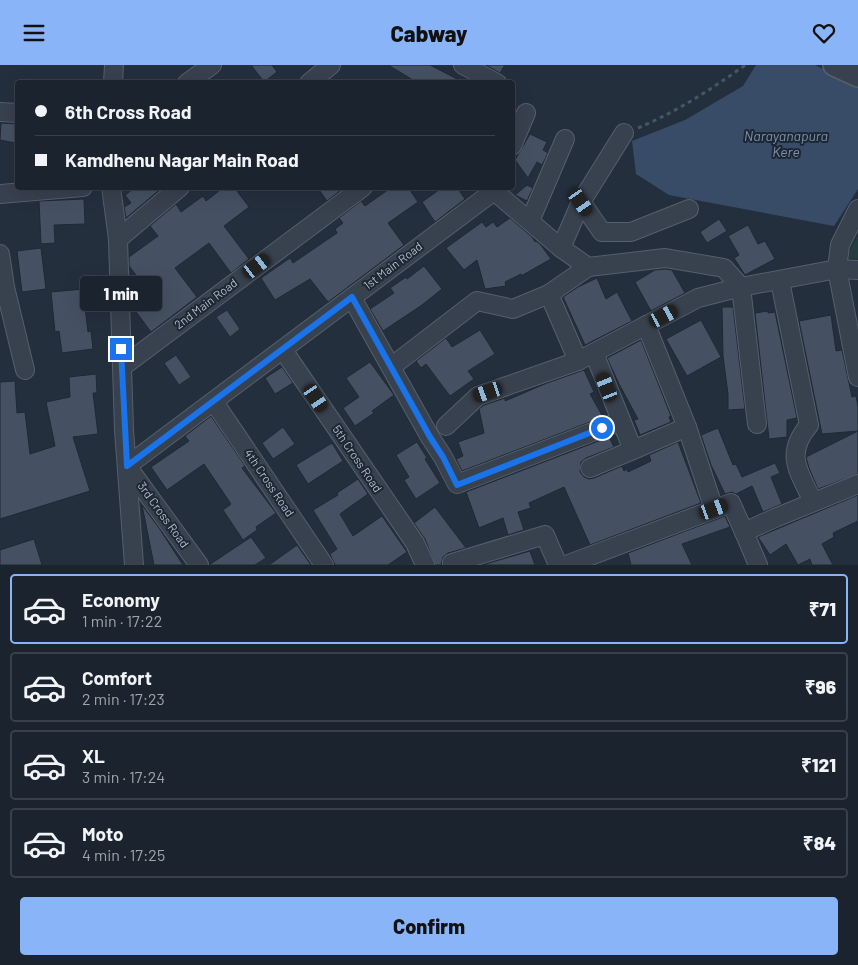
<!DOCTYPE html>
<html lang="en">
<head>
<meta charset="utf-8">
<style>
  body { margin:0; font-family:Barlow,sans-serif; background:#282f3a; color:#f1f3f6; height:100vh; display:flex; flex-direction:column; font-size:19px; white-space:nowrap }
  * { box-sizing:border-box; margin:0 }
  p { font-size:16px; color:#a0a4aa }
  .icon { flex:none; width:28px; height:28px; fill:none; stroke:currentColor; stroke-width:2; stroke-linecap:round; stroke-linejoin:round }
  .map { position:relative; height:500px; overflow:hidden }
  .side { display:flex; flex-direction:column; background:#1b232e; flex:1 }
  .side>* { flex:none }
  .banner { position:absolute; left:15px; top:15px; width:500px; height:110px; border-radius:5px; box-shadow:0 5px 20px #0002,0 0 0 1px #39404a; display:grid; align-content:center; height:110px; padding:0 20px; background:#1b232e }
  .end { position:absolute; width:22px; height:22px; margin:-11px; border:6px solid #1a73e8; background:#fff; box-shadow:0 0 0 2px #fff }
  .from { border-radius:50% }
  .bubble { position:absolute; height:35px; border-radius:5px; background:#1b232e; box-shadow:0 5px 20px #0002,0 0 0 1px #39404a; font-size:16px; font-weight:800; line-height:35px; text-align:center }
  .car { position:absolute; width:15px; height:30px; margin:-15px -8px; border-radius:6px; box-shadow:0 0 4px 1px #0007; background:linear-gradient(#222 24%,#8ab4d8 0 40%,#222 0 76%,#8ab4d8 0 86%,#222 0) }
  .banner b { display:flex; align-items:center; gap:18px; height:48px; font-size:19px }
  .banner b+b { border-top:1px solid #39404a }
  .banner i { width:12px; height:12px; background:#f1f3f6 }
  ul { padding:9px 0 0; list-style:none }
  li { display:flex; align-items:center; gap:15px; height:70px; margin:0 10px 8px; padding:0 10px; border:2px solid #39404a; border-radius:5px }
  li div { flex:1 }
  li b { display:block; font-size:19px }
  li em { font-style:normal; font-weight:800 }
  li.on { border-color:#8ab4f8 }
  li>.icon { width:45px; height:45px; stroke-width:1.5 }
  .cta { display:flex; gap:10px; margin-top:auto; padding:10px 20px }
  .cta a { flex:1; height:58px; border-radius:5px; background:#8ab4f8; color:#111; font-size:20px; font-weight:800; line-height:58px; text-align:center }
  header { display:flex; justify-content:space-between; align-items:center; height:65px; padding:0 20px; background:#8ab4f8; color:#111; font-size:22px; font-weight:800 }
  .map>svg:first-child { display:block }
  .green { fill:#263c3f }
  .water { fill:#394c67 }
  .building { fill:#455162; stroke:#1f2835 }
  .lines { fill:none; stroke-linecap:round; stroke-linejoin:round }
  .minor-casing { stroke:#565f6c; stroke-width:20 }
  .tertiary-casing { stroke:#565f6c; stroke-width:24 }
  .path { stroke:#44595c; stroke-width:3; stroke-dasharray:4 4; stroke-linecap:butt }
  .minor { stroke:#38414e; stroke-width:18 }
  .tertiary { stroke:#38414e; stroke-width:21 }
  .route { stroke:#1a73e8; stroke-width:6 }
  .labels { text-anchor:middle; stroke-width:4; stroke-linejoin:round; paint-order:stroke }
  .street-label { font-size:12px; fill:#b4bcc9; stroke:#1d2633 }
  .water-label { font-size:14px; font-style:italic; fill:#7c92b1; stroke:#1d2633 }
</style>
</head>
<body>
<header><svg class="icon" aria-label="menu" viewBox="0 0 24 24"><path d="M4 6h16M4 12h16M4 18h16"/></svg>Cabway<svg class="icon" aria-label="heart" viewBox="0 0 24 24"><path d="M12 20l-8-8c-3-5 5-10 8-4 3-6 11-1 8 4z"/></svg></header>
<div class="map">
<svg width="858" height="500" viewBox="0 0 858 500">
  <rect width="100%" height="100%" fill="#242f3e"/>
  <path class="green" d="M 858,170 L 858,194 L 846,193 Z"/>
  <path class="water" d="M 756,0 L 815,0 L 858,21 L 858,124 L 834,161 L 669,130 L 636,109 L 632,76 L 685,55 L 743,21 Z"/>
  <g class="building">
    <path d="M 251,0 L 272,0 L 277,7 L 264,17 Z"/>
    <path d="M 388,0 L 430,0 L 465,18 L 418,18 Z"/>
    <path d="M 486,0 L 505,0 L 500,8 Z"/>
    <path d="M 1,58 L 18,59 L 15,78 L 0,75 Z"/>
    <path d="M 530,69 L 547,77 L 543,85 L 548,88 L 542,100 L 537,97 L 528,113 L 515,95 Z"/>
    <path d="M 527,120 L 533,123 L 527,136 L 515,130 Z"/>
    <path d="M 136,122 L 163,122 L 126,153 L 124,142 L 131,138 L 125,130 Z"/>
    <path d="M 224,122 L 234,122 L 249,142 L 224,161 L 249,194 L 231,208 L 209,178 L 175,203 L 197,232 L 151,267 L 131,240 L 149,227 L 129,201 L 129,192 L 158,171 L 150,161 L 176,139 L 181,147 L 203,131 L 206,136 Z"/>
    <path d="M 317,122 L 345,122 L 327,136 Z"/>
    <path d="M 392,122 L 408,122 L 418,137 L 388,158 L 404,180 L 328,237 L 310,214 L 275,235 L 261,213 L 290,193 L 293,198 L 337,168 L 335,164 L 343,158 L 339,153 L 361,136 L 365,141 Z"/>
    <path d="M 443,122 L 457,122 L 465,134 L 435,157 L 422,137 Z"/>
    <path d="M 84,134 L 85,159 L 54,160 L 55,178 L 41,179 L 39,136 Z"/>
    <path d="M 510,153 L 532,172 L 535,177 L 536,176 L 540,179 L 551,194 L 521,211 L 521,209 L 505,217 L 506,221 L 485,224 L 477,195 L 464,205 L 446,183 L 482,157 L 486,162 L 493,157 L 497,162 Z"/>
    <path d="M 719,154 L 727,166 L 707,178 L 700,167 Z"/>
    <path d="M 748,160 L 758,179 L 765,176 L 775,194 L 745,210 L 734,193 L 739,190 L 728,171 Z"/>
    <path d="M 41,183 L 46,224 L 22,227 L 17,186 Z"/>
    <path d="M 424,201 L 442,224 L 422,240 L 383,266 L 370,244 L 394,228 L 390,223 L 406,212 L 407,214 Z"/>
    <path d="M 665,204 L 672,205 L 685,228 L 651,246 L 635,217 L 655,205 Z"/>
    <path d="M 597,213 L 606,234 L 617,227 L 632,256 L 585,280 L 563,232 L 578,222 Z"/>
    <path d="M 83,224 L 88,267 L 91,266 L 93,284 L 62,288 L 59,266 L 55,267 L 51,227 Z"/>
    <path d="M 722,242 L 733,242 L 745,344 L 728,345 L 728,329 L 723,291 Z"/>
    <path d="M 227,245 L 240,264 L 230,272 L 216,252 Z"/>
    <path d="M 768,246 L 768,248 L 775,247 L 797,353 L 787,355 L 787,372 L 769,374 L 755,248 Z"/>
    <path d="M 831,250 L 836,286 L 842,285 L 852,332 L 856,331 L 858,342 L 858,366 L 822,369 L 799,256 Z"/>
    <path d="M 701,255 L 721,292 L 687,311 L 666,274 Z"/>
    <path d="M 480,265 L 495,289 L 468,306 L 474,314 L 450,331 L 426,299 L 421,303 L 416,296 L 446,273 L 452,282 Z"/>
    <path d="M 641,275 L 671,351 L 669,352 L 671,357 L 640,370 L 634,355 L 638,354 L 619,319 L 607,293 Z"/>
    <path d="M 176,290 L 191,312 L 179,320 L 164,298 Z"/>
    <path d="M 370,297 L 394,330 L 372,346 L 374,348 L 355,361 L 343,343 L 359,332 L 346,313 Z"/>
    <path d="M 282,302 L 293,318 L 275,329 L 265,313 Z"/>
    <path d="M 584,305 L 594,327 L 590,329 L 603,352 L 462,406 L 456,394 L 463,391 L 458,377 L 484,368 L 479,344 L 484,340 L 505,333 L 505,336 L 547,318 Z"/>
    <path d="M 96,309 L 97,328 L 93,328 L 98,369 L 73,372 L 90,426 L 0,454 L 0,317 L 15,316 L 17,348 L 25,347 L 30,389 L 55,381 L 46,337 L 70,332 L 69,312 Z"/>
    <path d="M 211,351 L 245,401 L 242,403 L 276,448 L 256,462 L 257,465 L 243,475 L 223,445 L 231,439 L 204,399 L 167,425 L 151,402 L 189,376 L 185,371 Z"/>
    <path d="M 283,362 L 295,379 L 273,394 L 262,378 Z"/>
    <path d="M 718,363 L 733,400 L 736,399 L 742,412 L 775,398 L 780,408 L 771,412 L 782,439 L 763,447 L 752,421 L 736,429 L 732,427 L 725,429 L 711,400 L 701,370 Z"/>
    <path d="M 858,366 L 858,409 L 818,424 L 809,403 L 806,392 Z"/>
    <path d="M 609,372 L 614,382 L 586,393 L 581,397 L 580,407 L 584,412 L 589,414 L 594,413 L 622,401 L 624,406 L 627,404 L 628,407 L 651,396 L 649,390 L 678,377 L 701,438 L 590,480 L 564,422 L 529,438 L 531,443 L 518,447 L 524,465 L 508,470 L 503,453 L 479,463 L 466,427 Z"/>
    <path d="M 417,377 L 427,393 L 425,394 L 440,418 L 416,434 L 404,415 L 409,412 L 396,390 Z"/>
    <path d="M 332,378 L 343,396 L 308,419 L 296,400 Z"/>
    <path d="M 358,414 L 368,429 L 340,449 L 353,471 L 382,451 L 407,487 L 388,500 L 335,500 L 330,489 L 337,484 L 313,445 L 338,430 L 337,428 Z"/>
    <path d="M 858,430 L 858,456 L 833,468 L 834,472 L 822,479 L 833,500 L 812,500 L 810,494 L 798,500 L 786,479 L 770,490 L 758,472 Z"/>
    <path d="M 142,440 L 159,463 L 183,500 L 154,500 Z"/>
    <path d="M 435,442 L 466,483 L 448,488 L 443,492 L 441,500 L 435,500 L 425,474 L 414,458 Z"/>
    <path d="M 725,451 L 730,462 L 682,479 L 692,500 L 631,500 L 628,488 Z"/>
    <path d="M 251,472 L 266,493 L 255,500 L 209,500 Z"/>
    <path d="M 34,474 L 42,500 L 0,500 L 0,485 Z"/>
    <path d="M 297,480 L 311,500 L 269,500 Z"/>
    <path d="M 530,486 L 535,500 L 482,500 Z"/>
  </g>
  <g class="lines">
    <g class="minor-casing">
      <g id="minor">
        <path d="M 463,0 L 497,18"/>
        <path d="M 113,18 L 114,0"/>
        <path d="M 187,18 L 212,0"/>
        <path d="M 309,18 L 331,0"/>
        <path d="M 0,47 L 18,48"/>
        <path d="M 512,81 L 526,48"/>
        <path d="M 111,122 L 118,174 L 124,365 L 134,500"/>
        <path d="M 0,129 L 83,122"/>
        <path d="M 581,137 L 602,167 L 631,167 L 689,144"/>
        <path d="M 858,144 L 840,180 L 837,204 L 858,312"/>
        <path d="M 530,156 L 565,74"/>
        <path d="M 118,174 L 180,122"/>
        <path d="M 561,183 L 581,137 L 624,68"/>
        <path d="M 0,189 L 5,222 L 25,305"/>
        <path d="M 780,216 L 809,360 C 784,390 799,406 813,437"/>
        <path d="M 549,229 L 578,296"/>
        <path d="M 352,233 L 430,372 L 443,392 L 457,419 L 621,356"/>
        <path d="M 283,285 L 415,478 L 425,500"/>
        <path d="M 594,288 L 633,385 L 687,362 L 646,260"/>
        <path d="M 122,302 L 363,122"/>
        <path d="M 391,302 L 477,236 L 513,244 L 549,229 L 588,202"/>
        <path d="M 214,337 L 324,500"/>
        <path d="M 446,361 L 478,331 L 578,296 L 698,233 L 741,222 L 837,204 L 858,205"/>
        <path d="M 687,362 L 714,444"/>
        <path d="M 590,403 L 633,385"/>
        <path d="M 199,500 L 127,401 L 494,126 L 561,183 L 588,202 L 665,193 L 724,203 L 741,222 L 757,359"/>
        <path d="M 452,500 L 452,498 L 545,470 L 558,500"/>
        <path d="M 566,500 L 731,438 L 744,467"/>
        <path d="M 758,500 L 744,467 L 775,453 L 858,419"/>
      </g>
    </g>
    <g class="tertiary-casing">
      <path id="tertiary" d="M 834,0 L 858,11"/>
    </g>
    <path class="path" d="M 638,63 C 676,47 710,25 744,1 L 743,0"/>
    <use href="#minor" class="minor"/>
    <use href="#tertiary" class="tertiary"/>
  </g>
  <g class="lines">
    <path class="route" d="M 121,284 L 127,401 L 352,232 L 430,372 L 443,392 L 457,420 L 602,363"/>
  </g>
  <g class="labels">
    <g class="street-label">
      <text transform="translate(393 201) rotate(-37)" y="4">1st Main Road</text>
      <text transform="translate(206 239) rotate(-37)" y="4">2nd Main Road</text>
      <text transform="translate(357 394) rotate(56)" y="4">5th Cross Road</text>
      <text transform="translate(269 418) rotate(56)" y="4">4th Cross Road</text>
      <text transform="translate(163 450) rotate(54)" y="4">3rd Cross Road</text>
    </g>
    <g class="water-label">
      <text x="786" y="76">Narayanapura<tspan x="786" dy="16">Kere</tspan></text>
    </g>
  </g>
</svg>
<i class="end from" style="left:602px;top:363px"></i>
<i class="end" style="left:121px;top:284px"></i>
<div class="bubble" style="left:80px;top:211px;width:82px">1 min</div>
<i class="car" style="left:581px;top:137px;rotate:145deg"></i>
<i class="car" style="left:257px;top:201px;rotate:53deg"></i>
<i class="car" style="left:664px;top:251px;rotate:62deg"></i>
<i class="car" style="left:607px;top:322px;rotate:338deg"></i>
<i class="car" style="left:488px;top:327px;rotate:251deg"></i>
<i class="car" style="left:316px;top:333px;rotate:146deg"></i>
<i class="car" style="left:714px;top:444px;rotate:70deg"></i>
<div class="banner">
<b><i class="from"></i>6th Cross Road</b>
<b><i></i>Kamdhenu Nagar Main Road</b>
</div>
</div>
<section class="side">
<ul>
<li class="on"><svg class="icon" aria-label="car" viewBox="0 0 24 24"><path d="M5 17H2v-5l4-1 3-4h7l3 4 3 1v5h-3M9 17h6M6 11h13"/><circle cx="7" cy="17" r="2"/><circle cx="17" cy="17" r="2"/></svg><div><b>Economy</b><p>1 min · 17:22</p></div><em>₹71</em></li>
<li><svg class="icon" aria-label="car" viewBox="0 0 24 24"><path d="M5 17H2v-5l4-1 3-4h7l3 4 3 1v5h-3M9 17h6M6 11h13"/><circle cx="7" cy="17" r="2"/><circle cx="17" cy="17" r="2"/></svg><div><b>Comfort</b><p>2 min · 17:23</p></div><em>₹96</em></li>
<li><svg class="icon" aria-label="car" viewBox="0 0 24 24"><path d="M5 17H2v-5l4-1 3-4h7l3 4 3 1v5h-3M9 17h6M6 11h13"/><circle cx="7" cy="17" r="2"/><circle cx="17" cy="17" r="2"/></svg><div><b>XL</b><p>3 min · 17:24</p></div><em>₹121</em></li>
<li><svg class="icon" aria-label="car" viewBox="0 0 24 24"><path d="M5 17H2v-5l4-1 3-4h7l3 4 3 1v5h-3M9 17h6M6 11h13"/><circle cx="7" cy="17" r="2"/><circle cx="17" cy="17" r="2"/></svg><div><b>Moto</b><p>4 min · 17:25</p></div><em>₹84</em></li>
</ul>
<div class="cta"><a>Confirm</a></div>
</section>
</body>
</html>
